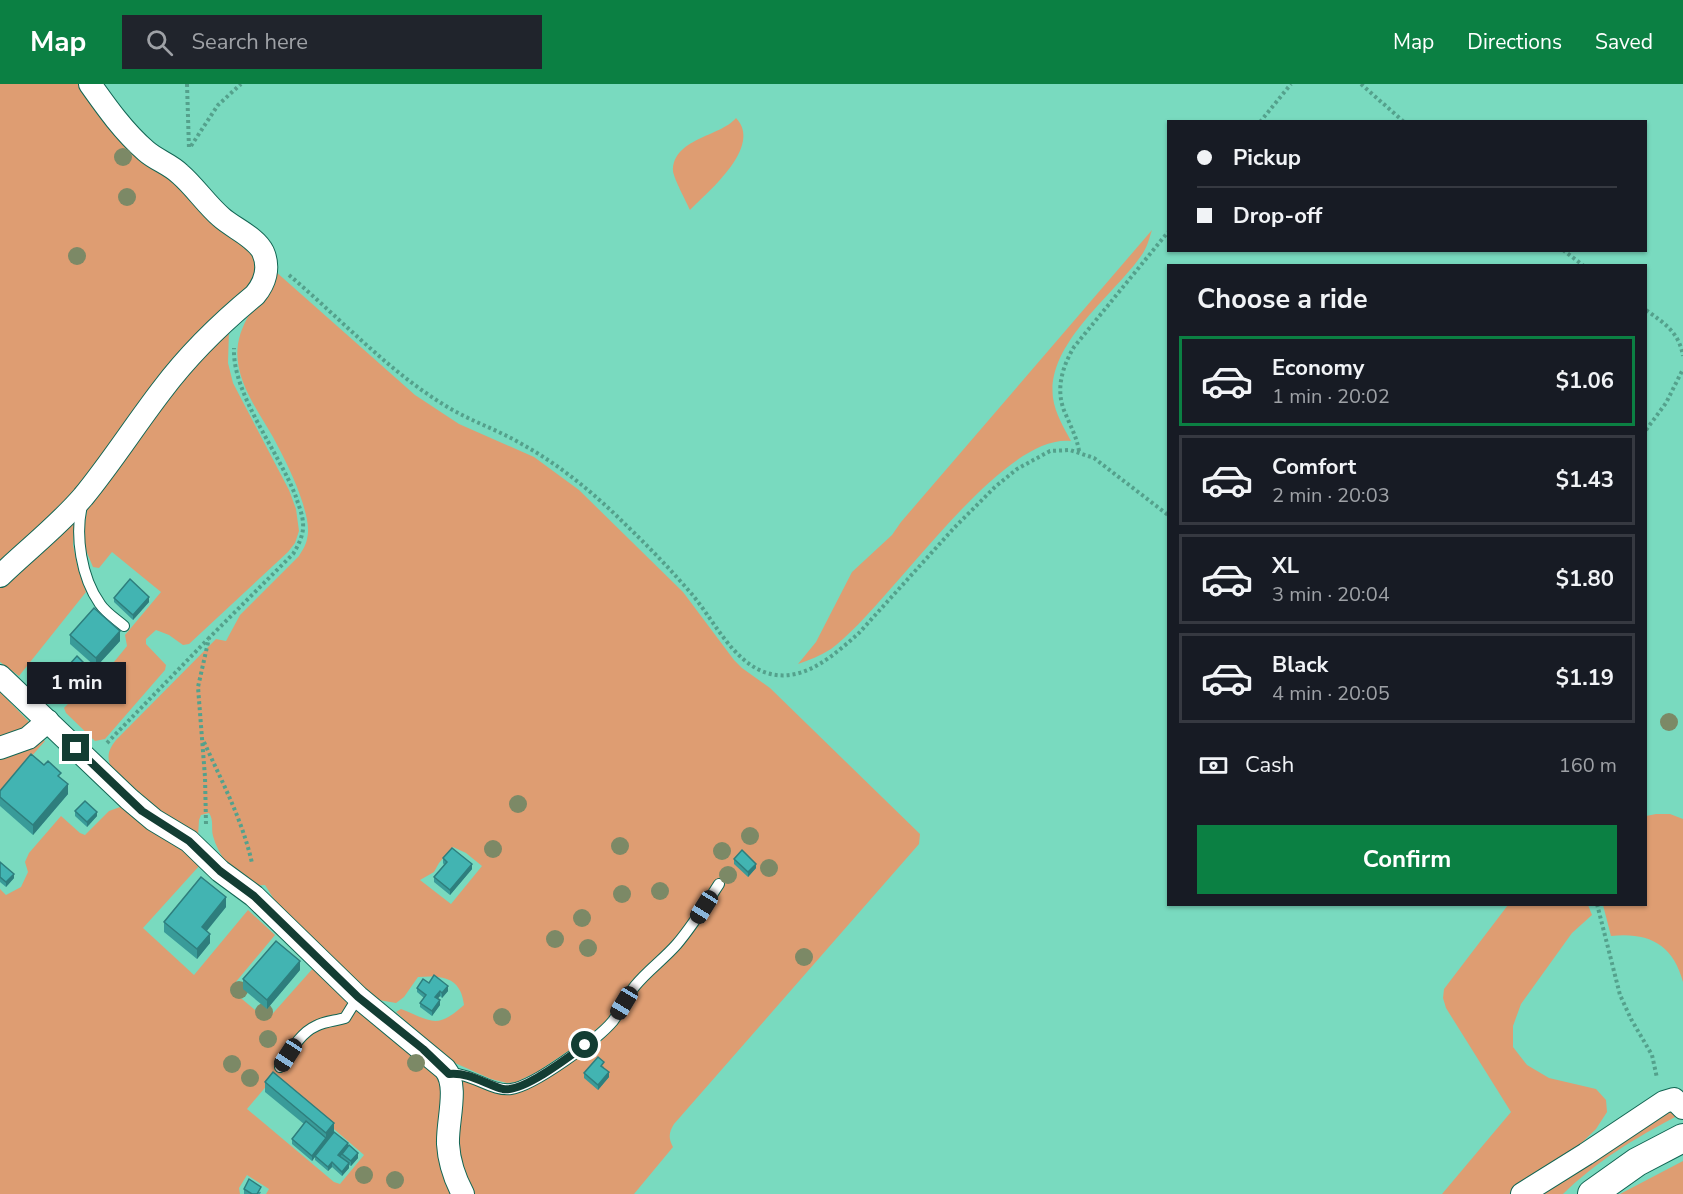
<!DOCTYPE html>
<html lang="en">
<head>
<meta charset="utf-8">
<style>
  body { margin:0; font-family:"Nunito Sans",sans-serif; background:#20242c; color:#f1f3f6; height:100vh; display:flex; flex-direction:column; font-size:22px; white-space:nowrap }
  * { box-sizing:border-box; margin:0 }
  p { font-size:20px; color:#9ea1a6 }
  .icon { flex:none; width:33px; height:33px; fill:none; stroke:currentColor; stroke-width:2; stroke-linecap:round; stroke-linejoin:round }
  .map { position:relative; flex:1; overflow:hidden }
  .details { position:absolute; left:1167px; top:180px; width:480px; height:642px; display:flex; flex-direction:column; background:#171b24; border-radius:0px; box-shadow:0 2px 4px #0004 }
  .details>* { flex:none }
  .top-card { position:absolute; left:1167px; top:36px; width:480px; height:132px; border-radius:0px; box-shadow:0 2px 4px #0004; display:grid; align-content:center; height:132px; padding:0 30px; background:#171b24 }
  .end { position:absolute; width:27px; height:27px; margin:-14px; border:8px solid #133d33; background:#fff; box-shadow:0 0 0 3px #fff }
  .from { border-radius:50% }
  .bubble { position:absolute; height:42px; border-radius:0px; background:#171b24; box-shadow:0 2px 4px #0004; font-size:20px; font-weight:700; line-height:42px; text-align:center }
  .car { position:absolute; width:18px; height:36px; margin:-18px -9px; border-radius:8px; box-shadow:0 0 4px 2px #0007; background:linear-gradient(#222 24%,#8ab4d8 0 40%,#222 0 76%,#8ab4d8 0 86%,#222 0) }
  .top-card b { display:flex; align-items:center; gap:21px; height:57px; font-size:22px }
  .top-card b+b { border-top:2px solid #363941 }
  .top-card i { width:15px; height:15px; background:#f1f3f6 }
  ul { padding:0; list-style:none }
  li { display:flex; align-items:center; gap:18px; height:90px; margin:0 12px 9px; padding:0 18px; border:3px solid #363941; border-radius:0px }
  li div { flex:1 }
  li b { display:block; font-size:22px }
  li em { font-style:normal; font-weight:700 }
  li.active { border-color:#0b8043 }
  li>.icon { width:54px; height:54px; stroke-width:1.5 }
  h2 { padding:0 30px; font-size:27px; line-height:72px }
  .pay { display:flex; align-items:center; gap:15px; height:66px; padding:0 30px; font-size:22px }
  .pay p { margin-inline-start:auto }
  .primary-button { display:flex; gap:12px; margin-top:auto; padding:12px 30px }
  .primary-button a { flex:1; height:69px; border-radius:0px; background:#0b8043; color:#fff; font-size:24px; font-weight:700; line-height:69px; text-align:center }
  header { display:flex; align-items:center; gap:36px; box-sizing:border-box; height:84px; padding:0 30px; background:#0b8043; color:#fff }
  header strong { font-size:28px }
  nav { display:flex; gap:33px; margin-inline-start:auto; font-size:21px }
  .search { width:420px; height:54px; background:#20242c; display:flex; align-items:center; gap:15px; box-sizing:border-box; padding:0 21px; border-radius:0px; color:#9ea1a6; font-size:22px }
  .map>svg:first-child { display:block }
  .green { fill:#de9d72; fill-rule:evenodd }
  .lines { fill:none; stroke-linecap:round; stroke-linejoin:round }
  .service-casing { stroke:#126553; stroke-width:12 }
  .minor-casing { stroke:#126553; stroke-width:24 }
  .tertiary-casing { stroke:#126553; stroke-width:30 }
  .path { stroke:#54a18c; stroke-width:4; stroke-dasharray:3 3; stroke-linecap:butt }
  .service { stroke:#fff; stroke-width:10 }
  .minor { stroke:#fff; stroke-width:22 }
  .tertiary { stroke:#fff; stroke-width:28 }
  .tree { fill:#7c8966 }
  .wall { fill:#399b99 }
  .shaded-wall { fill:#2e7e7d }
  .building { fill:#42b4b2; stroke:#2e7e7d; stroke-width:1.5 }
  .route { stroke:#133d33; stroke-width:8 }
</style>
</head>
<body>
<header>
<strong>Map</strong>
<div class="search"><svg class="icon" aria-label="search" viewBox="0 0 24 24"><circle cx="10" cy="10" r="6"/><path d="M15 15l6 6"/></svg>Search here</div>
<nav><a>Map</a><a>Directions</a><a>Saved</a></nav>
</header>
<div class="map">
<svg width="1683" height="1110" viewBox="0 0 1683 1110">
  <rect width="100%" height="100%" fill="#79dabf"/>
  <g class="green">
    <path d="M 0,0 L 81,0 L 165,87 L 203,131 L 253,171 L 257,177 L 258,193 L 93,390 L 0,480 Z"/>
    <path d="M 736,34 C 763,62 709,107 690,126 C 686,117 674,95 673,87 C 673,54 720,53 736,34 Z"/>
    <path d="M 1152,146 C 1149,155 1147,164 1141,172 C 1113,212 1046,260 1053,314 C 1055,329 1064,344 1071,357 C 999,349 890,522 831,565 C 820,572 809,576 798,580 L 816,558 L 852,488 L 892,451 L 901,438 Z"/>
    <path d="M 275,187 L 415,311 L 459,340 L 534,373 L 579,406 L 683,508 L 734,576 L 742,584 L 770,604 L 920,750 L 919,760 L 674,1040 C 669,1048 668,1054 673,1063 L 634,1110 L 471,1110 L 458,1080 L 460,997 L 464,996 L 512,1010 L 526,1005 L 601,957 L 619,938 L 636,914 L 625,906 L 607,936 L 583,957 L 537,988 L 516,998 L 507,999 L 491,995 L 446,975 L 396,928 L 401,925 C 432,937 436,946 464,921 C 461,893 442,891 418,893 L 404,913 L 396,919 L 379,916 L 364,907 L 282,828 L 265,801 L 248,802 C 233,789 218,771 213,752 C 211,744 214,736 209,729 L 201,731 L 199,736 L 198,752 L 155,729 L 111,683 C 106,672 109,665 116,656 L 216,555 L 226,557 L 240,531 L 299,472 C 302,467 306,461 307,455 C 310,443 306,431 303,420 C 296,397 284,374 273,353 C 257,325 233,294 238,260 C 242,233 264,212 275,187 ZM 453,763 L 466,769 L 482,782 L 451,820 L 420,796 L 434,788 L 439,779 Z"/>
    <path d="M 229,246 L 228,279 L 233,299 L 289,406 L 296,425 L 299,447 L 295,459 L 288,468 L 189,560 L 183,561 L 169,551 L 156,546 L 146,555 L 146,560 L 166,581 L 165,586 L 105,655 L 95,657 L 66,629 L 64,624 L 89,598 L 105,589 L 127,562 L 125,551 L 161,508 L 112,468 L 99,484 L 93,483 L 85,464 L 84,445 L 88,421 L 170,305 Z"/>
    <path d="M 75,433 L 73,461 L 78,485 L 86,508 L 19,592 L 0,578 L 0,501 Z"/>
    <path d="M 0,608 L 34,643 L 0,659 Z"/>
    <path d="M 41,654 L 45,657 L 0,708 L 0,671 Z"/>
    <path d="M 123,722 L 162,749 L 200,781 L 143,844 L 194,891 L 248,826 L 275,851 L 230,905 L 267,936 L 315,882 L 434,987 L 442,998 L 457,1110 L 266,1110 L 269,1105 L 247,1091 L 239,1104 L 240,1110 L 0,1110 L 0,805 L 6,811 L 21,803 L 28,788 L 25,778 L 29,769 L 61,732 L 80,749 L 85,751 L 109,727 ZM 274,993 L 364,1071 L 340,1100 L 334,1098 L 247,1025 Z"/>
    <path d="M 1656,730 L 1670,730 L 1683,735 L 1683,898 C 1673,860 1648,848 1611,852 L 1603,821 L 1646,820 L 1646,732 Z"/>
    <path d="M 1508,821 L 1588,821 L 1592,831 L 1572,849 L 1521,920 L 1513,942 L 1513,963 L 1527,981 L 1549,994 L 1596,1005 L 1606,1016 L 1607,1028 L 1596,1045 L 1565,1075 L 1509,1110 L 1442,1110 L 1511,1028 L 1446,924 L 1443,914 L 1444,905 Z"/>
    <path d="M 1668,1024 L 1677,1032 C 1634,1055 1598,1076 1563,1110 L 1533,1110 Z"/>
    <path d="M 1683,1077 L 1683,1110 L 1620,1110 Z"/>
  </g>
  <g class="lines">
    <g class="service-casing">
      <g id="service">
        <path d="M 82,421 C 75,452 81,493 100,520 C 106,529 116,535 124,542"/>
        <path d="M 280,983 C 290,968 300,949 316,942 C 325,937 335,937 345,934 L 358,913"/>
        <path d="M 449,990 C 471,988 492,1008 511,1005 C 534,1002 598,955 613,937 C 621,926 626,913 635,902 C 647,887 664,875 677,860 C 693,841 706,820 719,800"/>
      </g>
    </g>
    <g class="minor-casing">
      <g id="minor">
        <path d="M 0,492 C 28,465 58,442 83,413 C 111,379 135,341 162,306 C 189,270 221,239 255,211 C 265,199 270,184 263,168 C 256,153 233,144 221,133 C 206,120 195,103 180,90 C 170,80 156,76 146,67 C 124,48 107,24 90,0"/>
        <path d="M 0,592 L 129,715 L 154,736 L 189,757 L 220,787 L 254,812 L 358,913 L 445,985 C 459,1002 447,1037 448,1060 C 449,1077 455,1095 463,1110"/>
        <path d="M 0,664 L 28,654 L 48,637"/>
        <path d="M 1522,1110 L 1586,1070 L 1664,1018 L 1674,1015 L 1683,1024"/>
      </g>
    </g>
    <g class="tertiary-casing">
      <path id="tertiary" d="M 1592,1110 L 1637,1078 L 1683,1054"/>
    </g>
    <g class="path">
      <path d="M 187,0 L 189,65"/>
      <path d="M 1361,0 L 1404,38"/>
      <path d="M 1260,38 L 1291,0"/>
      <path d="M 191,62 L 218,21 L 241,0"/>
      <path d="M 1563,166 L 1584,182"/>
      <path d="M 289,191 C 341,235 388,287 446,322 C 470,337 496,345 520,359 C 560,381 595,410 627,442 C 649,463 670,485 690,508 C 713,534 732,578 767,589 C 803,600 834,571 859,549 L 954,444 L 995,403 L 1017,385 L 1050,367 L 1070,366 L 1094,374 L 1168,431"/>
      <path d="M 1646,226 C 1664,239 1679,248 1683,272"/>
      <path d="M 1646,346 L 1666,319 L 1683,285"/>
      <path d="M 1079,367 C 1077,354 1071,343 1066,331 C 1055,308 1061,285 1074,263 L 1168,148"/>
      <path d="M 204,658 C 222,698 242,735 252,779"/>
      <path d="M 107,659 L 208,555"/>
      <path d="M 206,740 L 205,693 L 198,603 L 209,554 L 293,470 C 298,462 302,454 303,445 C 304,433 299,423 296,413 C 279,368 232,310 234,264"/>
      <path d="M 1597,820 L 1620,911 L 1631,935 L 1652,971 L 1657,994"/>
    </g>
    <use href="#service" class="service"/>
    <use href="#minor" class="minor"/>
    <use href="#tertiary" class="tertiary"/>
  </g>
  <g class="tree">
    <circle cx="123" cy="73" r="9"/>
    <circle cx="127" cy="113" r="9"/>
    <circle cx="77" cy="172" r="9"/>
    <circle cx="1669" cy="638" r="9"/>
    <circle cx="518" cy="720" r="9"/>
    <circle cx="750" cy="752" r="9"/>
    <circle cx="620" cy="762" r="9"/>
    <circle cx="493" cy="765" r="9"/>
    <circle cx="722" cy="767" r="9"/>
    <circle cx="769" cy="784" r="9"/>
    <circle cx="728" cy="791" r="9"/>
    <circle cx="660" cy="807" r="9"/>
    <circle cx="622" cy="810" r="9"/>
    <circle cx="582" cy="834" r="9"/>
    <circle cx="555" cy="855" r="9"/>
    <circle cx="588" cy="864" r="9"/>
    <circle cx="804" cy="873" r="9"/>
    <circle cx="239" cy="906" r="9"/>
    <circle cx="264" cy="928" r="9"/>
    <circle cx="502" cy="933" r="9"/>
    <circle cx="268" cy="955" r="9"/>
    <circle cx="416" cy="979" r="9"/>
    <circle cx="232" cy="980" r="9"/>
    <circle cx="250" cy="994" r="9"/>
    <circle cx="364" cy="1091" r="9"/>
    <circle cx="395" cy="1096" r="9"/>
  </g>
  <g class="wall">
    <path d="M 114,514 L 149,518 L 133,536 L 114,518 Z"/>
    <path d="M 70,551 L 120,557 L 96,583 L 70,560 Z"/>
    <path d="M 68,582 L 89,589 L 81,598 L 68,587 Z"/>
    <path d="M 61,695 L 68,710 L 33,751 L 0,722 L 0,707 Z"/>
    <path d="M 75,727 L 97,732 L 87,743 L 75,732 Z"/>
    <path d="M 443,774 L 472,785 L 450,811 L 434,798 L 434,793 L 444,781 L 443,779 Z"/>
    <path d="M 734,775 L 756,784 L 748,793 L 734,780 Z"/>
    <path d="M 0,778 L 14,794 L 6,803 L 0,798 Z"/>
    <path d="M 226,823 L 206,847 L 210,859 L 197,875 L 164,848 L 164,838 Z"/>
    <path d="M 300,886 L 267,925 L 243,905 L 243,895 Z"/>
    <path d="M 429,899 L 448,907 L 442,914 L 440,912 L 437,915 L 440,921 L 432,932 L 420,923 L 420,919 L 424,914 L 417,908 L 417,904 Z"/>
    <path d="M 604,982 L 603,983 L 609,993 L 598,1006 L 584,994 L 584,989 Z"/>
    <path d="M 265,998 L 334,1048 L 358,1074 L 351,1082 L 349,1081 L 349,1084 L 342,1092 L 332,1083 L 328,1087 L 315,1076 L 315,1073 L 312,1077 L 292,1060 L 292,1055 L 304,1040 L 265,1008 Z"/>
    <path d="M 244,1105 L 261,1108 L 260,1110 L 244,1110 Z"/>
  </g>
  <g class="shaded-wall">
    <path d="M 149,513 L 149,518 L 133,536 L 133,531 Z"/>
    <path d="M 120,547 L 120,557 L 96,583 L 96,574 Z"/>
    <path d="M 89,584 L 89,589 L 81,598 L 81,594 Z"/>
    <path d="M 68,700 L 68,710 L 33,751 L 33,741 Z"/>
    <path d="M 97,728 L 97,732 L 87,743 L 87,738 Z"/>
    <path d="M 472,780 L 472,785 L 450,811 L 450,806 Z"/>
    <path d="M 756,780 L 756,784 L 748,793 L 748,788 Z"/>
    <path d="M 14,790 L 14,794 L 6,803 L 6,798 Z"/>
    <path d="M 226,813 L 226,823 L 202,853 L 202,843 Z"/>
    <path d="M 210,850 L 210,859 L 197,875 L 197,865 Z"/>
    <path d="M 300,877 L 300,886 L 267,925 L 267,916 Z"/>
    <path d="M 448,902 L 448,907 L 442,914 L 442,909 Z"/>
    <path d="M 440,907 L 440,912 L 435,918 L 435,913 Z"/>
    <path d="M 440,916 L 440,921 L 432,932 L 432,927 Z"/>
    <path d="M 609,988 L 609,993 L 598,1006 L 598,1001 Z"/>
    <path d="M 334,1039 L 334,1049 L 326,1058 L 326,1049 Z"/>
    <path d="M 326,1054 L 326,1058 L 312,1077 L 312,1072 Z"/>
    <path d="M 348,1059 L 348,1064 L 338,1075 L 338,1071 Z"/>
    <path d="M 358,1069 L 358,1074 L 351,1082 L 351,1077 Z"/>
    <path d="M 332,1078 L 332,1083 L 328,1087 L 328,1083 Z"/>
    <path d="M 349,1079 L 349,1084 L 342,1092 L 342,1088 Z"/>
  </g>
  <g class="building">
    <path d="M 130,495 L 149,513 L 133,531 L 114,514 Z"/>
    <path d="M 94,524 L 120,547 L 96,574 L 70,551 Z"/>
    <path d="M 77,572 L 89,584 L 81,594 L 68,582 Z"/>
    <path d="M 31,670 L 44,681 L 48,677 L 61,689 L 58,692 L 68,700 L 33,741 L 0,713 L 0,707 Z"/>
    <path d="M 85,717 L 97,728 L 87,738 L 75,727 Z"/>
    <path d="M 452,764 L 472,780 L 450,806 L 434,793 L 447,778 L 443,774 Z"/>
    <path d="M 742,766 L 756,780 L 748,788 L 734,775 Z"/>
    <path d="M 0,778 L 14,790 L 6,798 L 0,793 Z"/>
    <path d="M 201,793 L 226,813 L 202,843 L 210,850 L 197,865 L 164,838 Z"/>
    <path d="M 276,857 L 300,877 L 267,916 L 243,895 Z"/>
    <path d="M 434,891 L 448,902 L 442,909 L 440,907 L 435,913 L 440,916 L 432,927 L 420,919 L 426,911 L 417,904 L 423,895 L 429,899 Z"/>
    <path d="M 598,973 L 604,978 L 601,982 L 609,988 L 598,1001 L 584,989 Z"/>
    <path d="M 273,988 L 334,1039 L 326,1049 L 265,998 Z"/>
    <path d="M 306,1037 L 326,1054 L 312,1072 L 292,1055 Z"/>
    <path d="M 334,1048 L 348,1059 L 338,1071 L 349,1079 L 342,1088 L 332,1078 L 328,1083 L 315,1072 Z"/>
    <path d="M 349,1061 L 358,1069 L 351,1077 L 342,1070 Z"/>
    <path d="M 249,1095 L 261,1103 L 257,1110 L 252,1110 L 244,1105 Z"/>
  </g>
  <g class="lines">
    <path class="route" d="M 76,664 L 142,727 L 189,757 L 220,787 L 254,812 L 358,913 L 423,965 L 449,990 C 469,988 485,1000 503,1005 C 522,1009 569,973 585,961"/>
  </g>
</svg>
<i class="end from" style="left:585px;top:961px"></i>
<i class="end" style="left:76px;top:664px"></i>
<div class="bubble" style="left:27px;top:578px;width:99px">1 min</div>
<i class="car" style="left:704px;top:823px;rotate:212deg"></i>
<i class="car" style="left:624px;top:919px;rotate:211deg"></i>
<i class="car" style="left:288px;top:971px;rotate:213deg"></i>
<div class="top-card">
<b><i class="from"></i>Pickup</b>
<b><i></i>Drop-off</b>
</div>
<section class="details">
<h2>Choose a ride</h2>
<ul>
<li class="active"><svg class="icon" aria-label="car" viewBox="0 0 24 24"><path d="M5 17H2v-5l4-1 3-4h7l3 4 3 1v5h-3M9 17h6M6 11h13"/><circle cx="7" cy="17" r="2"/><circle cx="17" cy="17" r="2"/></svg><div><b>Economy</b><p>1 min · 20:02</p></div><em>$1.06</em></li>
<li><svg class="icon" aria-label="car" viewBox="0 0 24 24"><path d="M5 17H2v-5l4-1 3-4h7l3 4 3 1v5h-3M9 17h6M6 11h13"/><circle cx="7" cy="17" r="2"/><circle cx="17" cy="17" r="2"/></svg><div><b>Comfort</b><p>2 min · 20:03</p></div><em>$1.43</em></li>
<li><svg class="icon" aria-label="car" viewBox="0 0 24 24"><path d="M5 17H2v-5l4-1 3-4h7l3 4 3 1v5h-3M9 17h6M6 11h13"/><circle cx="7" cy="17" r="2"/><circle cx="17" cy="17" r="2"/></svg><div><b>XL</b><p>3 min · 20:04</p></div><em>$1.80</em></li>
<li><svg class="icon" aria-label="car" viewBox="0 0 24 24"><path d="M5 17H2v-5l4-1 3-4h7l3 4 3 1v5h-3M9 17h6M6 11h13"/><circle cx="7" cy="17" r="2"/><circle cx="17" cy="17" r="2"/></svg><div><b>Black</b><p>4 min · 20:05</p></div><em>$1.19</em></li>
</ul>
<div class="pay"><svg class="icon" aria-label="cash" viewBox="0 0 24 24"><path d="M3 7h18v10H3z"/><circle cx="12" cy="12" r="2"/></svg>Cash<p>160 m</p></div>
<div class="primary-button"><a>Confirm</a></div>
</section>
</div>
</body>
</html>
